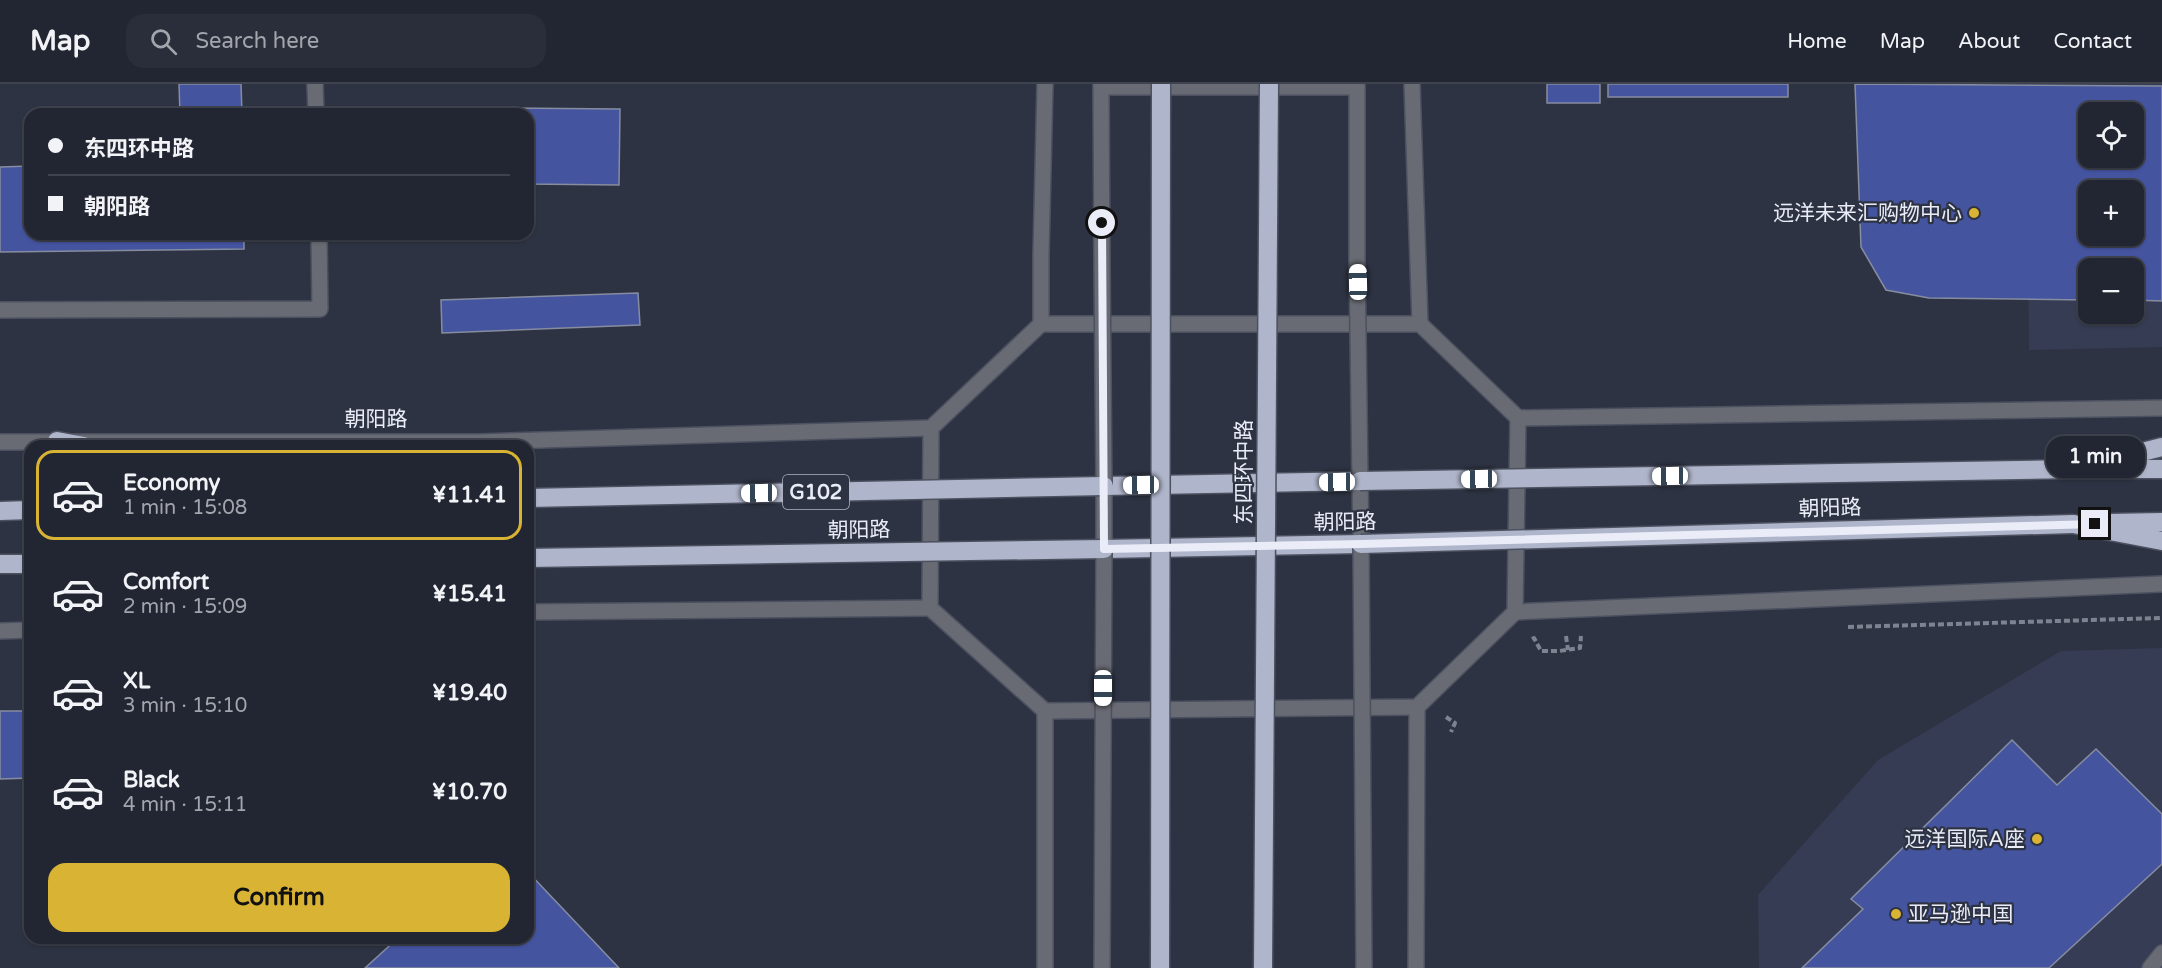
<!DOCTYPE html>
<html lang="en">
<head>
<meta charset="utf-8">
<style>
  body { margin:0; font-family:"Varela Round","Noto Sans SC",sans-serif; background:#2a2e3a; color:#f1f3f6; height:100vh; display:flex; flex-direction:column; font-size:22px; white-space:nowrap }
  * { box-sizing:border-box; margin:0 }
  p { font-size:20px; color:#a2a5ac }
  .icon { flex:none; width:33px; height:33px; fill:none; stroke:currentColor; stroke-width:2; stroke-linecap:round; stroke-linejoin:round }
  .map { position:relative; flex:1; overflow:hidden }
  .drawer { position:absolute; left:24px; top:356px; width:510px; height:504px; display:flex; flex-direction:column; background:#222632; border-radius:18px; box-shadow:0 2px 4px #0004,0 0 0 2px #3f434d }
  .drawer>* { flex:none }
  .guide { position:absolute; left:24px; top:24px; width:510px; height:132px; border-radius:18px; box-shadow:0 2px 4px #0004,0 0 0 2px #3f434d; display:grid; align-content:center; height:132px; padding:0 24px; background:#222632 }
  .buttons { position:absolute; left:2078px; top:18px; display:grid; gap:12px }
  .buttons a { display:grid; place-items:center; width:66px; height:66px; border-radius:12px; background:#222632; box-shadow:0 2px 4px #0004,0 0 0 2px #3f434d; font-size:30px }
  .end { position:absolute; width:27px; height:27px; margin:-14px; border:8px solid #eaedf8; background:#111; box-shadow:0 0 0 3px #111 }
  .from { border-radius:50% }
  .bubble { position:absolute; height:42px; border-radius:18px; background:#222632; box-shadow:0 2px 4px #0004,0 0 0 2px #3f434d; font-size:20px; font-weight:700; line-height:42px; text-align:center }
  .car { position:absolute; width:18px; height:36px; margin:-18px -9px; border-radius:8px; box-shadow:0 0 4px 2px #0007; background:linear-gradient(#fff 24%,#345 0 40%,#fff 0 76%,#345 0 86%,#fff 0) }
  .guide b { display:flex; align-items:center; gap:21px; height:57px; font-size:22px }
  .guide b+b { border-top:2px solid #3f434d }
  .guide i { width:15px; height:15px; background:#f1f3f6 }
  ul { padding:10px 0 0; list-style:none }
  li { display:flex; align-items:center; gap:18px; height:90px; margin:0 12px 9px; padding:0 12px; border:3px solid transparent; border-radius:18px }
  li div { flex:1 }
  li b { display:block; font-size:22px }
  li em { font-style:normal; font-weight:700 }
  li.on { border-color:#d9b334 }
  li>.icon { width:54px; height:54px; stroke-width:1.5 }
  .cta { display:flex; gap:12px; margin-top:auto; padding:12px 24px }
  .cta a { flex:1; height:69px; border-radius:18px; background:#d9b334; color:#111; font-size:24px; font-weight:700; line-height:69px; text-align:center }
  header { display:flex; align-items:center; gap:36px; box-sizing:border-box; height:84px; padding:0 30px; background:#222632; border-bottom:2px solid #3f434d }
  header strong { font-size:28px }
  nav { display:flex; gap:33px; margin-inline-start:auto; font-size:21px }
  .search { width:420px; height:54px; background:#2a2e3a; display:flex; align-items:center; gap:15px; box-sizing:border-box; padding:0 21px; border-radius:18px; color:#a2a5ac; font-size:22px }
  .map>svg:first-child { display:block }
  .built { fill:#363c53; fill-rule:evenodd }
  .building { fill:#44549f; stroke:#868da0; stroke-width:1.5; fill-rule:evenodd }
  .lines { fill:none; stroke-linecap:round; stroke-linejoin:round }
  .minor-casing { stroke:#4c5160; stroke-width:18 }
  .highway-casing { stroke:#4c5160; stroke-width:21 }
  .path { stroke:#7f8391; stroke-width:4; stroke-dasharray:6 3; stroke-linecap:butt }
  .minor { stroke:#686b73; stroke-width:15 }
  .highway { stroke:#afb5ca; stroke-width:18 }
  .minor-bridge-casing { stroke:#4c5160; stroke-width:18; stroke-linecap:butt }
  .highway-bridge-casing { stroke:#4c5160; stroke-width:21; stroke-linecap:butt }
  .minor-bridge { stroke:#686b73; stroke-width:15 }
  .highway-bridge { stroke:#afb5ca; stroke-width:18 }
  .route { stroke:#eaedf8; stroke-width:8 }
  .poi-dot { fill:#d9b334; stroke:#2e3343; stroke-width:2 }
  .labels { text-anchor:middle; stroke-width:4.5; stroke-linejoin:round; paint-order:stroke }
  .shield { fill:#2e3343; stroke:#b2b5c2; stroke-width:1.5 }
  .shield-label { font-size:20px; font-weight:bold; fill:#eaedf8 }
  .poi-label { font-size:21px; fill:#eaedf8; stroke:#2e3343; text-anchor:end }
  .street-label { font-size:21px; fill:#eaedf8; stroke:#2e3343 }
</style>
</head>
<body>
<header>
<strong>Map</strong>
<div class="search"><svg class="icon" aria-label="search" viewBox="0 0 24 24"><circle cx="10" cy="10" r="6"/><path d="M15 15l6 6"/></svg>Search here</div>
<nav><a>Home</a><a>Map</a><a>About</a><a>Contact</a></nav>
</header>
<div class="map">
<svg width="2162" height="884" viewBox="0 0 2162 884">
  <rect width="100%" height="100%" fill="#2e3343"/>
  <g class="built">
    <path d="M 2027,0 L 2162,0 L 2162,263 L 2029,266 ZM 2088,28 L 2133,28 L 2133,74 L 2088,74 ZM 2088,106 L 2133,106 L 2133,152 L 2088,152 ZM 2088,184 L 2133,184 L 2133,230 L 2088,230 Z"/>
    <path d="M 2162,564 L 2162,884 L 1759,884 L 1758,811 L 1878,676 L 2061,567 Z"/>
  </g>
  <g class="building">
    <path d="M 179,0 L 241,0 L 242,30 L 180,30 Z"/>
    <rect x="1547" y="0" width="53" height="19"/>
    <rect x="1608" y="0" width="180" height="13"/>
    <path d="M 1855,0 L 2162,2 L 2162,217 L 2133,216 L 2133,184 L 2088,184 L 2088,216 L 1929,214 L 1886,206 L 1861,163 ZM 2088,28 L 2133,28 L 2133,74 L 2088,74 ZM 2088,106 L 2133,106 L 2133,152 L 2088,152 Z"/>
    <path d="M 375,23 L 620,25 L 619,101 L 528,100 L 528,30 L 374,30 Z"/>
    <path d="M 30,82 L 30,150 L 244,150 L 244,165 L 0,168 L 0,83 Z"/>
    <path d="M 638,209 L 640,241 L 442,249 L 441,216 Z"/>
    <path d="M 0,627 L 30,627 L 30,694 L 0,695 Z"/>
    <path d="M 2012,656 L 2057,701 L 2096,665 L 2162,730 L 2162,780 L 2049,884 L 1802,884 L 1863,825 L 1851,815 Z"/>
    <path d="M 528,788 L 619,884 L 365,884 L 398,854 L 528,854 Z"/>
  </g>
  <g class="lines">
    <g class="minor-casing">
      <g id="minor">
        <path d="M 315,0 L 316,30"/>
        <path d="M 1101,0 L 1102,184"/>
        <path d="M 1357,0 L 1357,176"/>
        <path d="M 1412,0 L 1420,240"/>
        <path d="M 1102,3 L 1357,3"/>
        <path d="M 0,226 L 320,225 L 319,150"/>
        <path d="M 1041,240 L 1420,240 L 1518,334 L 1515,528 L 1417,623 L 1045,627 L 930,524 L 931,344 Z"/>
        <path d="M 1041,240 L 1041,170 L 1045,0"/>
        <path d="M 1518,334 L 2162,324"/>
        <path d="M 0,358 L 479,358 L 931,344"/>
        <path d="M 1360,397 L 1361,460"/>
        <path d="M 1104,465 L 1104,402"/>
        <path d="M 528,528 L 930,524"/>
        <path d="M 1515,528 L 2162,500"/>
        <path d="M 0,547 L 30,546"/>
        <path d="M 1045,884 L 1045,627"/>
        <path d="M 1416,884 L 1417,623"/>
        <path d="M 2150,884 L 2162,869"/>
      </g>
    </g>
    <g class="highway-casing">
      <g id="highway">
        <path d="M 57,357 L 84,362"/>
        <path d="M 2075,385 L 2162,363"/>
        <path d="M 2104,385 L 2162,385"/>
        <path d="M 1104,402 L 1360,397"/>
        <path d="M 0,427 L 30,426"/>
        <path d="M 2110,439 L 2162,438"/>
        <path d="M 2073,440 L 2162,457"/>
        <path d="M 1104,465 L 1361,460"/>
        <path d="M 0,480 L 30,480"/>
      </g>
    </g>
    <g class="path">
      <path d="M 1848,543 L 2162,534"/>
      <path d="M 1566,552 L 1568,566"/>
      <path d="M 1532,555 L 1534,554 L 1541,567 L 1559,567 L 1580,564 L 1581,552"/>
      <path d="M 1446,633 L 1455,639 L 1451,648"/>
    </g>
    <use href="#minor" class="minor"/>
    <use href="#highway" class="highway"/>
    <g class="minor-bridge-casing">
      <g id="minor-bridge">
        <path d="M 1357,176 L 1360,397"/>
        <path d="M 1102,184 L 1104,402"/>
        <path d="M 1361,460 L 1364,884"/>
        <path d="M 1102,884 L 1104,465"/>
      </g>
    </g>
    <g class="highway-bridge-casing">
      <g id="highway-bridge">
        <path d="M 1360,397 L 2075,385"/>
        <path d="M 528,414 L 1104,402"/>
        <path d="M 1361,460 L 2073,440"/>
        <path d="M 528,474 L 1104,465"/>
        <path d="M 1160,884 L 1161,0"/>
        <path d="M 1263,884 L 1269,0"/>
      </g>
    </g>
    <use href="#minor-bridge" class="minor-bridge"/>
    <use href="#highway-bridge" class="highway-bridge"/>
  </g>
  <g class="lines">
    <path class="route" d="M 1102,139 L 1104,465 L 1361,460 L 2095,440"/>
  </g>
  <g class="poi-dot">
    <circle cx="1974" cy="129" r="6"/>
    <circle cx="2037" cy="755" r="6"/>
    <circle cx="1896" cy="830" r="6"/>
  </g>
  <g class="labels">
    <rect class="shield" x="783" y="391" width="66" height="34" rx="4.5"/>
    <g class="shield-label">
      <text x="816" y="415">G102</text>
    </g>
    <g class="poi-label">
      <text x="1962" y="136">远洋未来汇购物中心</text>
      <text x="2025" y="762">远洋国际A座</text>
      <text x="1908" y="837" text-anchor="start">亚马逊中国</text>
    </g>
    <g class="street-label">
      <text x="376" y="342">朝阳路</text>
      <text transform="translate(1244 388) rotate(-90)" y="7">东四环中路</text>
      <text transform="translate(1830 424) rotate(-2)" y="7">朝阳路</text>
      <text transform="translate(1345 438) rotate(-1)" y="7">朝阳路</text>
      <text transform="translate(859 446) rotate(-1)" y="7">朝阳路</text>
    </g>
  </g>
</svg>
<div class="buttons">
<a><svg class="icon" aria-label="locate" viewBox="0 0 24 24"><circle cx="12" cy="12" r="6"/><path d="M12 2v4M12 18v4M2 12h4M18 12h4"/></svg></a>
<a>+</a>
<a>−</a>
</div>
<i class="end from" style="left:1102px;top:139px"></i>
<i class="end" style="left:2095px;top:440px"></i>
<div class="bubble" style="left:2046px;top:352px;width:99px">1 min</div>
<i class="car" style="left:1358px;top:198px;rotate:359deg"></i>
<i class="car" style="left:1670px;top:392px;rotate:269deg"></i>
<i class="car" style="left:1479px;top:395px;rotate:269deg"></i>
<i class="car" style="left:1337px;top:398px;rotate:269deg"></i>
<i class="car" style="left:1141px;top:401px;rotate:269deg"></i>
<i class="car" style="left:759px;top:409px;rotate:269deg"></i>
<i class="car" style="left:1103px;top:604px;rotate:180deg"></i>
<div class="guide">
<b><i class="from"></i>东四环中路</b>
<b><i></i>朝阳路</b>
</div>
<section class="drawer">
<ul>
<li class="on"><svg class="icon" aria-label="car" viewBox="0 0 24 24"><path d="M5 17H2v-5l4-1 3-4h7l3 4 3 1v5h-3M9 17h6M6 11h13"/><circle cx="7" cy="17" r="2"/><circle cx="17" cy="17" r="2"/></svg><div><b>Economy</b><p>1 min · 15:08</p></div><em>¥11.41</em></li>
<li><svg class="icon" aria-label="car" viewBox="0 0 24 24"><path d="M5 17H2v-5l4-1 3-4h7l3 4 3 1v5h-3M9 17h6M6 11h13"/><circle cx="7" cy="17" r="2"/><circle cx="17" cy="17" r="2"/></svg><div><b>Comfort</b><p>2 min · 15:09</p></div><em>¥15.41</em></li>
<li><svg class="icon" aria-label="car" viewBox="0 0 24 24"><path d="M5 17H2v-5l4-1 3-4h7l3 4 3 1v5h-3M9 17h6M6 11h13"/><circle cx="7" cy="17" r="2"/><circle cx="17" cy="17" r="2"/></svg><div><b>XL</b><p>3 min · 15:10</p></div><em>¥19.40</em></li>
<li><svg class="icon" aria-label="car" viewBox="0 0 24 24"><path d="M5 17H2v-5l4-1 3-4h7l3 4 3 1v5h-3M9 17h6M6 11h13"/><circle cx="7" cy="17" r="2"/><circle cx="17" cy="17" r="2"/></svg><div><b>Black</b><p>4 min · 15:11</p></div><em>¥10.70</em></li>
</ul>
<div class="cta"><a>Confirm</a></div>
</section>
</div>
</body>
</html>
